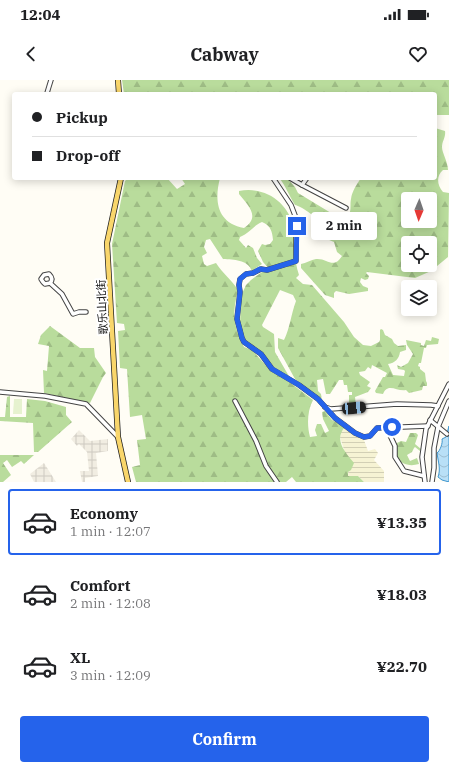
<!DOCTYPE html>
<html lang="en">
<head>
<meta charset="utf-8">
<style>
  body { margin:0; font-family:"IBM Plex Serif","Noto Sans SC",serif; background:#f6f6f6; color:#202124; height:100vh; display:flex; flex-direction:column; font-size:15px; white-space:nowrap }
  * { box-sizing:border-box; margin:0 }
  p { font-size:13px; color:#757577 }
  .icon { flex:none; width:22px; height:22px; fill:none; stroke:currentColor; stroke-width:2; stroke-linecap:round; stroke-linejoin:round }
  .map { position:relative; height:402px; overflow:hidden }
  .panel { display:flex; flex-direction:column; background:#fff; flex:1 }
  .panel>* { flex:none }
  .banner { position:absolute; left:12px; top:12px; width:425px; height:88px; border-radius:4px; box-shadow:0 2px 10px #0003; display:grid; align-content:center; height:88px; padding:0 20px; background:#fff }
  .needle { width:26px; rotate:182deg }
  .tools { position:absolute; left:401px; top:112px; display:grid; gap:8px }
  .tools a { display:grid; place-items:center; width:36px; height:36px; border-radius:4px; background:#fff; box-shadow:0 2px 10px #0003; font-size:20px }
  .end { position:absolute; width:18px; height:18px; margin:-9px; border:5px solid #2563eb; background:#fff; box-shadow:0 0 0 2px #fff }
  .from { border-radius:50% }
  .bubble { position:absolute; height:28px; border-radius:4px; background:#fff; box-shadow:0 2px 10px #0003; font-size:13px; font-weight:700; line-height:28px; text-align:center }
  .car { position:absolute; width:12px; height:24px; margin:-12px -6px; border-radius:5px; box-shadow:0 0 3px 1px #0007; background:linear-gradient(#222 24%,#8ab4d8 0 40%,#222 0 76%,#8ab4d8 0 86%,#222 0) }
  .banner b { display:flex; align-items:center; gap:14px; height:38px; font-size:15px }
  .banner b+b { border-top:1px solid #e0e0e0 }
  .banner i { width:10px; height:10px; background:#202124 }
  ul { padding:7px 0 0; list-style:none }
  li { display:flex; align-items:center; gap:12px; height:66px; margin:0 8px 6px; padding:0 12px; border:2px solid transparent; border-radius:4px }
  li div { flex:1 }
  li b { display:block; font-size:15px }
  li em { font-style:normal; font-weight:700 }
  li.selected { border-color:#2563eb }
  li>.icon { width:36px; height:36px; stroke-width:1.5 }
  .cta { display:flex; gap:8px; margin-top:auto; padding:8px 20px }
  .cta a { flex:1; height:46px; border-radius:4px; background:#2563eb; color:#fff; font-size:16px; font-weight:700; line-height:46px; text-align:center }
  .status { display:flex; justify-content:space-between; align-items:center; height:28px; padding:0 20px; background:#fff; direction:ltr }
  .status svg { height:11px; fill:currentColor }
  header { display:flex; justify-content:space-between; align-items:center; height:52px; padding:0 20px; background:#fff; font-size:18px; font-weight:700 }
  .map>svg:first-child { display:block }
  .farmland { fill:url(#farmland-rules) }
  .forest { fill:url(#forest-firs); fill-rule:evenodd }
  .pitch { fill:#e6f2cf }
  .plaza { fill:url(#plaza-grid) }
  .water { fill:url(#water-waves); stroke:#3f96cf }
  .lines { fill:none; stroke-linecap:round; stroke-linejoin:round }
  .minor-casing { stroke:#444; stroke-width:5.5 }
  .major-casing { stroke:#222; stroke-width:6 }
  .minor { stroke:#fff; stroke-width:3.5 }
  .major { stroke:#f9d66b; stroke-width:4.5 }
  .route { stroke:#2563eb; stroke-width:5 }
  .labels { text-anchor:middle; stroke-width:4; stroke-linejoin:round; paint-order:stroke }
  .street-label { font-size:11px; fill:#111; stroke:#fff }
</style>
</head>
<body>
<div class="status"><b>12:04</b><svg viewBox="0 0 49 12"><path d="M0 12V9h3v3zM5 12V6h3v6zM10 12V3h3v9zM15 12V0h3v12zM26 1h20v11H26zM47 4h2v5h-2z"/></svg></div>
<header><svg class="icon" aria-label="back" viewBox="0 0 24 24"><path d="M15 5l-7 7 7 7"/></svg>Cabway<svg class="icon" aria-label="heart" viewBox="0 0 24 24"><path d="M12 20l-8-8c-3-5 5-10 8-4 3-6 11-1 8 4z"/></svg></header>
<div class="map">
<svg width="449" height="402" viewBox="0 0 449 402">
  <defs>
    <pattern id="farmland-rules" width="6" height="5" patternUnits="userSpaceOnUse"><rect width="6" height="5" fill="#f6f3d4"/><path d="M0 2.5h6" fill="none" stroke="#d2cfb5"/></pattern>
    <pattern id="forest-firs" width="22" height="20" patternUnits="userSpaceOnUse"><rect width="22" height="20" fill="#b9dc9c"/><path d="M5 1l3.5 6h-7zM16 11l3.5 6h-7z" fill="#9ebc85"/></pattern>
    <pattern id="plaza-grid" width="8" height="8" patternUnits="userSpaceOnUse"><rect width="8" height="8" fill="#f1ede2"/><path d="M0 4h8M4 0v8" fill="none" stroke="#cecac1"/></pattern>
    <pattern id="water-waves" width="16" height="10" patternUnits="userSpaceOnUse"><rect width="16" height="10" fill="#b9e0f7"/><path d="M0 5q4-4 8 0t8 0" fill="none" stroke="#9ebfd3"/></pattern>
  </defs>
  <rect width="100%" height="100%" fill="#fffdf5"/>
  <path class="farmland" d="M 345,347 L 367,359 L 364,360 L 368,371 L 375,369 L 378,373 L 374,380 L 384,391 L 384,402 L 364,402 L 358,396 L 348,396 L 349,378 L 345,373 L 340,357 L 341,352 Z"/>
  <g class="forest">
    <path d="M 122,0 L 449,0 L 449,35 L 435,35 L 435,14 L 124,14 Z"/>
    <path d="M 435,48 L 445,51 C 446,57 442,61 442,67 C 442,73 448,82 448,90 L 443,90 C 436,96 437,105 443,112 L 449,113 L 448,177 L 431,191 L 415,198 L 367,192 L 366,193 L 369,196 L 368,199 L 365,200 L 361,198 L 360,202 L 363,206 L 368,208 L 368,211 L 349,214 L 336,211 L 334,213 L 334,218 L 325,215 L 301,188 L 301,184 C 306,183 311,180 316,179 C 328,178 333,190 342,176 L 337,172 L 334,162 L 322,157 L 319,154 L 325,152 C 325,150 325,148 324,146 C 321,140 301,126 295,125 C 289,116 286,106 279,98 L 287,98 L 295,107 L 298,113 L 331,133 L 339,135 L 350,132 C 351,128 350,124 351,119 C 352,111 357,104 361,98 L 435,98 ZM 408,119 L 430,119 L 430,141 L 408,141 ZM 408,163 L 430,163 L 430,185 L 408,185 Z"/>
    <path d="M 138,98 L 167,98 L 177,109 L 185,104 L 181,98 L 220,98 C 214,121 217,143 244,148 C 261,137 248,125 239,114 L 239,111 C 265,106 289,122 294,149 C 296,166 293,177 299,195 L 296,198 L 303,204 L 312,205 L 344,242 L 354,257 L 363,265 L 371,266 L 379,262 L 380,260 L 380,250 L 381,249 L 383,250 L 385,255 L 392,259 L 394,263 L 398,266 L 406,265 L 406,270 L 400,272 C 399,279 395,283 388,284 L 393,295 L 404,296 L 405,291 L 404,290 L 398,289 L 397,285 L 401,287 L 408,283 L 413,274 L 407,265 L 406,260 L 421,263 L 421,265 L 424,266 L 426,260 L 431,261 L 432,257 L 439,259 L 438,264 L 427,265 L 426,268 L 424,268 L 421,283 L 419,283 L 418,286 L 420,287 L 420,289 L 425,293 L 426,301 L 427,303 L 427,306 L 423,306 L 422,310 L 409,313 L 406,310 C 397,312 388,302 383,314 L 376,313 L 375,311 L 383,297 L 385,297 L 387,293 L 372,285 L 371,289 L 368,287 L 365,291 L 359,292 L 360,295 L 370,302 L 367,306 L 371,308 L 368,312 L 355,317 L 356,326 L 346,326 L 345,323 L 349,323 L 349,315 L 352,315 L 352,312 L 348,312 L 347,305 L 344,305 L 343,300 L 339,300 L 330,314 L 326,314 L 323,299 L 317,300 L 318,311 L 321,314 L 322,322 L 295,299 L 278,268 L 278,258 L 284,260 C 290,248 291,234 296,221 L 293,215 L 280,210 L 262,245 L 263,247 L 274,254 L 275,272 L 290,298 L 274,287 L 262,273 L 246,261 L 240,246 L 241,216 L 246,205 L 251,200 L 262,192 L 271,191 L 263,182 L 258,171 L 262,164 L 265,165 L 270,164 L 273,160 C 272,151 271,146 262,142 C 254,145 250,153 240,157 L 239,160 L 246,168 L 248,165 L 253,168 L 257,178 L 262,184 L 252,191 C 247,179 234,180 223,179 L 210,159 L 206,160 L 204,167 L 207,173 L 202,176 L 204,184 L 207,186 L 216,183 C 222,193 232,200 238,210 C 232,235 233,244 244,267 L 252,270 L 271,291 L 288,301 L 313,320 C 307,331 307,346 310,357 L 317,356 L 315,350 L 317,344 L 321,344 L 325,353 L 329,351 L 323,339 L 322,332 L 325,331 L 332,340 L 345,347 C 333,360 346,373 354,383 L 351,390 L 348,392 L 348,396 L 358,396 L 364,402 L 296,402 L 292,397 L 286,402 L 136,402 L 132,387 L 140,385 L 137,360 L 146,359 L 142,335 L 130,337 L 127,289 L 120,288 L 118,251 L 125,250 L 124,244 L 117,243 L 112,164 L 125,101 L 127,99 Z"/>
    <path d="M 50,246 L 80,268 L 94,268 L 95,277 L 106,293 L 103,297 L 90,323 L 44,313 L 43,290 L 47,291 L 49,266 L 38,264 L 41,255 Z"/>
    <path d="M 10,316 L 10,337 L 26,337 L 27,319 L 45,321 L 66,327 L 66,335 L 72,342 L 38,372 L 34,372 L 33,343 L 0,341 L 0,337 L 5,337 L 7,317 Z"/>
    <path d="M 410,353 L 416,353 L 418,355 L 415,364 L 421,369 L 420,371 L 415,367 L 414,368 L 412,372 L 407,375 L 410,381 L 417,378 L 419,384 C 409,387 402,384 395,377 L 397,363 L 401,361 L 406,362 Z"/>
    <path d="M 0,375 L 34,375 L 24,384 L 21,381 L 12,387 L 7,380 L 3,383 L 11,395 L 3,402 L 0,402 Z"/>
  </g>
  <path class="pitch" d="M 14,319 L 22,319 L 22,334 L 13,334 Z"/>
  <g class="plaza">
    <path d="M 79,350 L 90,361 L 108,359 L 108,371 L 96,373 L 98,396 L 85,398 L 85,402 L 82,402 L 80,391 L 89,391 L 87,372 L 79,364 L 77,366 L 71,359 Z"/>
    <path d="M 44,383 L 56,402 L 34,402 L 30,394 Z"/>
  </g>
  <path class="water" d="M 449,346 L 449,402 L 442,400 L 438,397 C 441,389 438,381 437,373 C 440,371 443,363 442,359 L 446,357 Z"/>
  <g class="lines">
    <g class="minor-casing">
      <g id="minor">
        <path d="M 47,13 L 51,0"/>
        <path d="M 273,98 L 291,125 L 296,138 L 296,181 L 267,190 L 261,189 L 253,193 L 246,194 L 240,199 L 239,205 L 240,212 L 237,239 L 242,258 L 244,262 L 261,274 L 272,289 L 299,305 L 318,319 L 335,338 L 355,353 L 364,357 L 370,356 L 377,348 L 428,346"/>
        <path d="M 290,98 L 302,105 L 346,128"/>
        <path d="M 302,105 L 307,98"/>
        <path d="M 50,203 C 53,200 52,197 49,194 L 44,195 L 41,199 L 43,202 L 45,204 L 50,203 L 62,214 L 73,234 L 79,232 L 86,232"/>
        <path d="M 0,312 L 45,316 L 86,324 L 118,357"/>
        <path d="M 235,321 L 256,361 L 266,386 L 277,402"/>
        <path d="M 325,327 L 331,329 L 397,324 L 431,325 L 438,326"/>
        <path d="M 430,340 L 447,354"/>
        <path d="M 386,347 L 395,366 L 395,377 L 404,391 L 424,396"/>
        <path d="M 425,402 L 422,377 L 426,349 L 449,304"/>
        <path d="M 432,402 L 434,388 L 434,368 L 438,347 L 449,321"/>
      </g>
    </g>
    <g class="major-casing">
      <g id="major">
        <path d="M 118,0 L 119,14"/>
        <path d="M 121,98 L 107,163 L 118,357 L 128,402"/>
      </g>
    </g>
    <use href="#minor" class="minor"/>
    <use href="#major" class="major"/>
  </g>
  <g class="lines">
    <path class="route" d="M 297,146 L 296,181 L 267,190 L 260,189 L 253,193 L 246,194 L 240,199 L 239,205 L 240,212 L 237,239 L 242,258 L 244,262 L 261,274 L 272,289 L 299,305 L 318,319 L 335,338 L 355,353 L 364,357 L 370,356 L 377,348 L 392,347"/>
  </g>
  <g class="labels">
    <g class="street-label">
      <text transform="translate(102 227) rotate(-93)" y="4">歌乐山北街</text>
    </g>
  </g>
</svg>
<div class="tools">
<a><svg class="needle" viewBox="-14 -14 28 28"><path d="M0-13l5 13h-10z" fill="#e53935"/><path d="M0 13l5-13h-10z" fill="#757577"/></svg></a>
<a><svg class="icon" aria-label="locate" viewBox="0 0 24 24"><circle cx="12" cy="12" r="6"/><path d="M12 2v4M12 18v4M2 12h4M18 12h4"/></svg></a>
<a><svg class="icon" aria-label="layers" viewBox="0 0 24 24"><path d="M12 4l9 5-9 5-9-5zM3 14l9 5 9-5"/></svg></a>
</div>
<i class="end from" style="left:392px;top:347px"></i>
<i class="end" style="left:297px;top:146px"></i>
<div class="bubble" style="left:311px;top:132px;width:66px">2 min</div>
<i class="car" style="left:354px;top:328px;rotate:85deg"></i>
<div class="banner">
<b><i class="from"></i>Pickup</b>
<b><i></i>Drop-off</b>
</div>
</div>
<section class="panel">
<ul>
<li class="selected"><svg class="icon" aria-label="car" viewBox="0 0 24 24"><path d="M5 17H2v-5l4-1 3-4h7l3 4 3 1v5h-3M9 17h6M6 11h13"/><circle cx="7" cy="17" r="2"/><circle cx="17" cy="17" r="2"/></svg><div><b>Economy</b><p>1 min · 12:07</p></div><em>¥13.35</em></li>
<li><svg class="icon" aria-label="car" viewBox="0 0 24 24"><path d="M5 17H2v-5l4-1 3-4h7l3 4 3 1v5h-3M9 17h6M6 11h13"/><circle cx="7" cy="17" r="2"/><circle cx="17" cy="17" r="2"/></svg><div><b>Comfort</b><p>2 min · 12:08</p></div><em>¥18.03</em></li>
<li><svg class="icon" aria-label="car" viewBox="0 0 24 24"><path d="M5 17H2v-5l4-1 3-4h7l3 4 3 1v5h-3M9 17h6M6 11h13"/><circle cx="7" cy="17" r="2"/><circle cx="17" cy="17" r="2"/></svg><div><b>XL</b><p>3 min · 12:09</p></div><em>¥22.70</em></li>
</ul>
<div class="cta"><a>Confirm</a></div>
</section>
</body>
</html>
